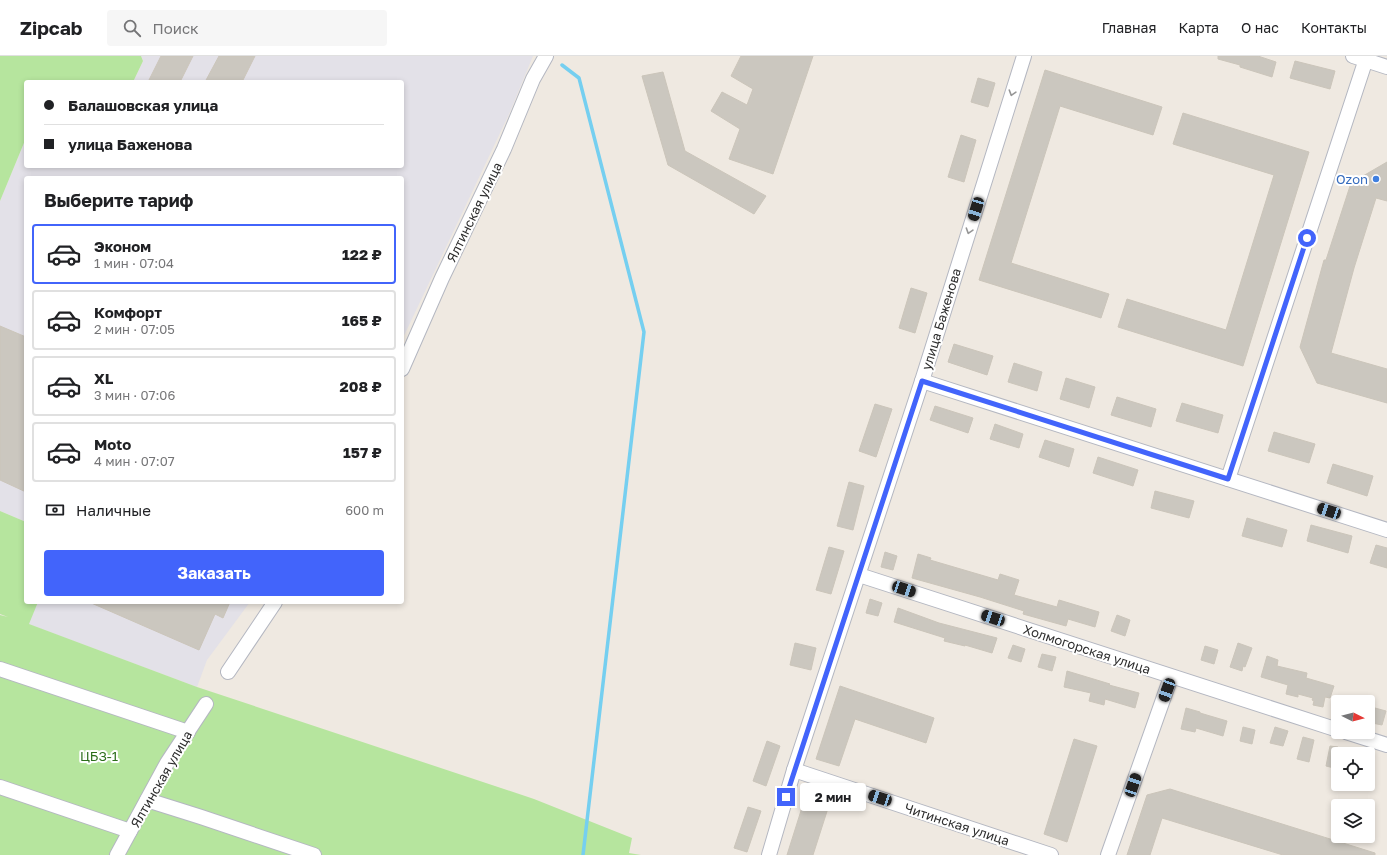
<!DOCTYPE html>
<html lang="ru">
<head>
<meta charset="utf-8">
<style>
  body { margin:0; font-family:"Golos Text",sans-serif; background:#f6f6f6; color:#202124; height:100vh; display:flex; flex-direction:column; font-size:15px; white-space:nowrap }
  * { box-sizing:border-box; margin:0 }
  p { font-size:13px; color:#757577 }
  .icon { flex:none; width:22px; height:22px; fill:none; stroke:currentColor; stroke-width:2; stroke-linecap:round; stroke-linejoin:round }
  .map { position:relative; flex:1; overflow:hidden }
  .details { position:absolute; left:24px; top:120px; width:380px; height:428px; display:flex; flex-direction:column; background:#fff; border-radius:4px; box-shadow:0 2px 6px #0003 }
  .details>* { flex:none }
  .banner { position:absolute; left:24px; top:24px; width:380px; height:88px; border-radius:4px; box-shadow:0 2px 6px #0003; display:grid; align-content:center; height:88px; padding:0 20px; background:#fff }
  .needle { width:26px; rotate:96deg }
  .tools { position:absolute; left:1331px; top:639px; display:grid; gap:8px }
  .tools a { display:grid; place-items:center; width:44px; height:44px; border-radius:4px; background:#fff; box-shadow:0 2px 6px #0003; font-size:20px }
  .end { position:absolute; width:18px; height:18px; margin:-9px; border:5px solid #4264fb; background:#fff; box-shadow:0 0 0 2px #fff }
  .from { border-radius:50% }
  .bubble { position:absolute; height:28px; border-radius:4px; background:#fff; box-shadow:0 2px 6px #0003; font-size:13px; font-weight:700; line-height:28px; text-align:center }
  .car { position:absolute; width:12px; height:24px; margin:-12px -6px; border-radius:5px; box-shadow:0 0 3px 1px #0007; background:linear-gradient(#222 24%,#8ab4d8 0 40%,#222 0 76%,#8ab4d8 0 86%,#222 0) }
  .banner b { display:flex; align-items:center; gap:14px; height:38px; font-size:15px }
  .banner b+b { border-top:1px solid #e0e0e0 }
  .banner i { width:10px; height:10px; background:#202124 }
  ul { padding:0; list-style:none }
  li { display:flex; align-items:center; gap:12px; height:60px; margin:0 8px 6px; padding:0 12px; border:2px solid #e0e0e0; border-radius:4px }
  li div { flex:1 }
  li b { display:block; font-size:15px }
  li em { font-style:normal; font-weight:700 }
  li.on { border-color:#4264fb }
  li>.icon { width:36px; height:36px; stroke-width:1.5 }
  h2 { padding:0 20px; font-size:18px; line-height:48px }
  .pay { display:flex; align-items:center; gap:10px; height:44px; padding:0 20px; font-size:15px }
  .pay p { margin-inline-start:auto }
  .action { display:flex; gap:8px; margin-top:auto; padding:8px 20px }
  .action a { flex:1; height:46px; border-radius:4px; background:#4264fb; color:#fff; font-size:16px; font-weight:700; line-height:46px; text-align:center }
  header { display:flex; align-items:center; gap:24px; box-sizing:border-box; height:56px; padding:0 20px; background:#fff; border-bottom:1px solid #e0e0e0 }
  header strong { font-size:19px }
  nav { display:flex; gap:22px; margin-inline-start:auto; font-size:14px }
  .search { width:280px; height:36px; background:#f6f6f6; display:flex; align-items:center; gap:10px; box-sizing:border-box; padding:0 14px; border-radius:4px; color:#757577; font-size:15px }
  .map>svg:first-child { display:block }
  .industrial { fill:#e3e1e8 }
  .green { fill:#b6e59e }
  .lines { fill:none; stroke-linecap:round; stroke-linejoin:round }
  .stream { stroke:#75cff0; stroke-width:3.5 }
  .building { fill:#cbc7bf; stroke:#cbc5ba }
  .minor-casing { stroke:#b4b7c1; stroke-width:16 }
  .minor { stroke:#fff; stroke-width:14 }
  .oneway { stroke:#969696 }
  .route { stroke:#4264fb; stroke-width:5 }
  .shop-dot { fill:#3f7fe0; stroke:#fff; stroke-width:1.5 }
  .labels { text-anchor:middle; stroke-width:4; stroke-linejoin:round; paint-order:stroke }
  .shop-label { font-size:13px; fill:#366cbe; stroke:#fff; text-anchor:end }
  .street-label { font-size:13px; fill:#2e2e2e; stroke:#fff }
  .park-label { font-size:13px; fill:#2c6e1b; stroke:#fff }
</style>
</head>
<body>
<header>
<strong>Zipcab</strong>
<div class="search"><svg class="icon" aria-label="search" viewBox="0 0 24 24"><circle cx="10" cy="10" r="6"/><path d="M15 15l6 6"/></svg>Поиск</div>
<nav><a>Главная</a><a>Карта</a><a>О нас</a><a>Контакты</a></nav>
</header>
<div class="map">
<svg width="1387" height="799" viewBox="0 0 1387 799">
  <rect width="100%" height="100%" fill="#efe9e1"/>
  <g class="industrial">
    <path d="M 141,0 L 533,0 L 510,56 L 402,284 L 402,122 L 26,122 L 26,466 L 0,455 L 0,145 L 26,82 L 26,110 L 402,110 L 402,26 L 133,26 L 143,5 Z"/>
    <path d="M 38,546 L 250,546 L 207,604 L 197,631 L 28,568 Z"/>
  </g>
  <g class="green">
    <path d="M 0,0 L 141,0 L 143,5 L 133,26 L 26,26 L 26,82 L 0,145 Z"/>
    <path d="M 0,455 L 26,466 L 26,546 L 38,546 L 29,568 L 197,631 L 534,743 L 632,782 L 629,797 L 641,799 L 0,799 L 0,559 L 8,561 L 0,558 Z"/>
  </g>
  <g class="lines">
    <path class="stream" d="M 562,9 L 579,22 L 644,276 L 583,799"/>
  </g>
  <g class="building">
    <path d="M 161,0 L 193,0 L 180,26 L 148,26 Z"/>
    <path d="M 219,0 L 255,0 L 242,26 L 205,26 Z"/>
    <path d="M 741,0 L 813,0 L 773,118 L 729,103 L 740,73 L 711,55 L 722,36 L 747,49 L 753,33 L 731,20 Z"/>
    <path d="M 1218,0 L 1258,0 L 1276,6 L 1272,21 L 1240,11 L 1240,9 L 1218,3 Z"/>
    <path d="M 1295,5 L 1335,15 L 1330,33 L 1290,22 Z"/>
    <path d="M 1045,14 L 1162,51 L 1153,79 L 1060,50 L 1011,207 L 1109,238 L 1101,262 L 979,224 Z"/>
    <path d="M 663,16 L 685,95 L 766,140 L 754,158 L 668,109 L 642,20 Z"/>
    <path d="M 978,22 L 995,27 L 988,51 L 971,46 Z"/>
    <path d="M 1183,57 L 1309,96 L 1243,310 L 1118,271 L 1127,243 L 1226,274 L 1274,119 L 1173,88 Z"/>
    <path d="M 961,79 L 976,84 L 964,126 L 948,121 Z"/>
    <path d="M 1387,106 L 1387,145 L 1376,142 L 1354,212 L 1331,297 L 1387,313 L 1387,347 L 1317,327 L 1300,291 L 1324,204 L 1326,204 L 1351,127 Z"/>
    <path d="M 911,232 L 927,237 L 915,277 L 899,272 Z"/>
    <path d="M 0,270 L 26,281 L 26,436 L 0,424 Z"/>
    <path d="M 954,288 L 993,300 L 987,319 L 948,306 Z"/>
    <path d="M 1014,307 L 1042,316 L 1037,335 L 1008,326 Z"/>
    <path d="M 1066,322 L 1095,331 L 1089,352 L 1060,343 Z"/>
    <path d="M 1117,341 L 1156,353 L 1151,371 L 1111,359 Z"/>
    <path d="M 1182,347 L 1223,359 L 1218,377 L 1176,365 Z"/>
    <path d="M 875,348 L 892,353 L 876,401 L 859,395 Z"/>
    <path d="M 935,350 L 973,362 L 968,377 L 930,364 Z"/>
    <path d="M 995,368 L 1023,378 L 1019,392 L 990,383 Z"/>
    <path d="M 1274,376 L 1315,388 L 1309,407 L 1268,395 Z"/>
    <path d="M 1045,384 L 1074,393 L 1069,411 L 1039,401 Z"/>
    <path d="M 1098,401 L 1138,414 L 1133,430 L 1093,417 Z"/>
    <path d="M 1333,408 L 1373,420 L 1367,440 L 1327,427 Z"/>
    <path d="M 849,426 L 864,430 L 853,474 L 837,470 Z"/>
    <path d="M 1155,435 L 1194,445 L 1189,462 L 1151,452 Z"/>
    <path d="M 1247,462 L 1287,474 L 1282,491 L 1242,480 Z"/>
    <path d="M 1311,469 L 1352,480 L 1348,497 L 1307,485 Z"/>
    <path d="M 1376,489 L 1387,492 L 1387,512 L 1370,507 Z"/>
    <path d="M 829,491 L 844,495 L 831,538 L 816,534 Z"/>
    <path d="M 885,496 L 897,500 L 893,514 L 881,511 Z"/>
    <path d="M 918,498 L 931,502 L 930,504 L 998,524 L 1000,518 L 1019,524 L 1014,539 L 1057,551 L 1059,544 L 1099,556 L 1095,571 L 1068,563 L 1066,570 L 1023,558 L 1024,555 L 980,541 L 912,522 Z"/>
    <path d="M 870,543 L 882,547 L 878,560 L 866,557 Z"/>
    <path d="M 89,546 L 230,546 L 223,562 L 215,558 L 199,594 Z"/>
    <path d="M 898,552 L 939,567 L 997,582 L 992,597 L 965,589 L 965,590 L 944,585 L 945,582 L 894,566 Z"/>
    <path d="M 1117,559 L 1130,564 L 1125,580 L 1111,575 Z"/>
    <path d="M 795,587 L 816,592 L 811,614 L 790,609 Z"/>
    <path d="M 1238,587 L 1252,592 L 1245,611 L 1243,610 L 1242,615 L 1230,611 Z"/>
    <path d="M 1013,589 L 1025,593 L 1021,606 L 1008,602 Z"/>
    <path d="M 1205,590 L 1218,594 L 1214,608 L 1201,604 Z"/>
    <path d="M 1042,598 L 1056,601 L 1052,615 L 1038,611 Z"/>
    <path d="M 1267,600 L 1278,604 L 1277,610 L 1307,617 L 1306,622 L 1334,630 L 1330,642 L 1325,641 L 1323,651 L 1313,649 L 1314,645 L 1312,644 L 1313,642 L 1298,638 L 1298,641 L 1286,638 L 1288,629 L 1261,621 Z"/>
    <path d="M 1067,615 L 1110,628 L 1109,629 L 1139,637 L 1135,652 L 1105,643 L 1104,649 L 1089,645 L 1091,637 L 1064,631 Z"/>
    <path d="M 840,630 L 934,662 L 926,687 L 855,663 L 839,710 L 816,703 Z"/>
    <path d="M 1186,652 L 1200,656 L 1200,657 L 1227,665 L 1223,680 L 1196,672 L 1195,676 L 1181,673 Z"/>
    <path d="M 1375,652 L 1386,655 L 1382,669 L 1372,667 Z"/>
    <path d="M 1243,671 L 1255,674 L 1252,688 L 1240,685 Z"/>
    <path d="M 1275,671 L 1288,675 L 1283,690 L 1270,687 Z"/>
    <path d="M 1303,681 L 1314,684 L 1309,706 L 1297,703 Z"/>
    <path d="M 1074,683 L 1097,690 L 1067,786 L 1044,778 Z"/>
    <path d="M 767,685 L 780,690 L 766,730 L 753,725 Z"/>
    <path d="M 1330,690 L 1338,691 L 1338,713 L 1326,710 Z"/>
    <path d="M 1170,733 L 1375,797 L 1375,799 L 1283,799 L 1162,762 L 1150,799 L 1127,799 L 1147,739 Z"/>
    <path d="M 805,742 L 829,749 L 813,799 L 787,799 Z"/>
    <path d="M 748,751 L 761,755 L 747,796 L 734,792 Z"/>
  </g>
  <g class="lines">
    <g class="minor-casing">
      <g id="minor">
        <path d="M 1353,0 L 1387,11"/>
        <path d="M 402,313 L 442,222 L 504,93 L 533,23 L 546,0"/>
        <path d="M 922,325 L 1387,474"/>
        <path d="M 1228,423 L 1367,0"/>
        <path d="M 859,519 L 1338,674"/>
        <path d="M 0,613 L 188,676"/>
        <path d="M 228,616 L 275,546"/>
        <path d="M 1346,676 L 1387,689"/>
        <path d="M 794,714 L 1051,799"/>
        <path d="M 0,731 L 130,775"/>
        <path d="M 147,744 L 201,761 L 314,799"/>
        <path d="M 117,799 L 167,707 L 206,648"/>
        <path d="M 769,799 L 794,714 L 922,325 L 1024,0"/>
        <path d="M 1108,799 L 1171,621"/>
      </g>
    </g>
    <use href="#minor" class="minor"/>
  </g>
  <defs><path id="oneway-chevron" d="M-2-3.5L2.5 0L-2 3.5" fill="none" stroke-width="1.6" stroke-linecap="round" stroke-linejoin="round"/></defs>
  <g class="oneway">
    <use href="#oneway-chevron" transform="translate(1012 37) rotate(107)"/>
    <use href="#oneway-chevron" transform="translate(969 175) rotate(108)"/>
  </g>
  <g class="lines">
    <path class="route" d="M 786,741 L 922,325 L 1228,423 L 1307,182"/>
  </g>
  <circle class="shop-dot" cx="1376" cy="123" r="4"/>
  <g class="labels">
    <g class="shop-label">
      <text x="1368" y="128">Ozon</text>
    </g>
    <g class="street-label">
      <text transform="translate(474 156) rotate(-64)" y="5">Ялтинская улица</text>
      <text transform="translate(941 263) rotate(-73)" y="5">улица Баженова</text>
      <text transform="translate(1087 593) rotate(18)" y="5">Холмогорская улица</text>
      <text transform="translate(161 723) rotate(-60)" y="5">Ялтинская улица</text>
      <text transform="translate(957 768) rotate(18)" y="5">Читинская улица</text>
    </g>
    <g class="park-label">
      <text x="99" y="705">ЦБЗ-1</text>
    </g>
  </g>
</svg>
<div class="tools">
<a><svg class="needle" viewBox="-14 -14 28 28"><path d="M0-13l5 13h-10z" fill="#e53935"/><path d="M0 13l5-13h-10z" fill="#757577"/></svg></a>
<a><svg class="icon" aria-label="locate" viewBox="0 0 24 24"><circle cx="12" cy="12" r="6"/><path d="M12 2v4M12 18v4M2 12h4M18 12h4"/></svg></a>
<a><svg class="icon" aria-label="layers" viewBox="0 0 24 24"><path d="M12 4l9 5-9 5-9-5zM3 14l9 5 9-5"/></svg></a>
</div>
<i class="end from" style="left:1307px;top:182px"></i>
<i class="end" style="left:786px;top:741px"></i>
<div class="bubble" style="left:800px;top:727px;width:66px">2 мин</div>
<i class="car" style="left:976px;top:153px;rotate:197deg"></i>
<i class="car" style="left:1329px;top:455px;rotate:288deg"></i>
<i class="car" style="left:904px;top:533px;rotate:108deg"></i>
<i class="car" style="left:993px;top:562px;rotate:288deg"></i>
<i class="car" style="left:1167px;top:634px;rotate:200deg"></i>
<i class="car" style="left:1133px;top:729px;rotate:19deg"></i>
<i class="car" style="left:880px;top:742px;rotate:288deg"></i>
<div class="banner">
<b><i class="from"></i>Балашовская улица</b>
<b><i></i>улица Баженова</b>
</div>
<section class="details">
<h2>Выберите тариф</h2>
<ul>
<li class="on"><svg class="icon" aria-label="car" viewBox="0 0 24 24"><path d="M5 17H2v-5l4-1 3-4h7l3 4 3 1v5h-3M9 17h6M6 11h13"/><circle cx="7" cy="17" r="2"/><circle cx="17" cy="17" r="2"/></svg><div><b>Эконом</b><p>1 мин · 07:04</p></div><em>122 ₽</em></li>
<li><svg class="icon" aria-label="car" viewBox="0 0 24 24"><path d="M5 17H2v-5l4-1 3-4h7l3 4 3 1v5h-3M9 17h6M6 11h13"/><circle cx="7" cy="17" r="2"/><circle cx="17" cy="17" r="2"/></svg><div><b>Комфорт</b><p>2 мин · 07:05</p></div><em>165 ₽</em></li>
<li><svg class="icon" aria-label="car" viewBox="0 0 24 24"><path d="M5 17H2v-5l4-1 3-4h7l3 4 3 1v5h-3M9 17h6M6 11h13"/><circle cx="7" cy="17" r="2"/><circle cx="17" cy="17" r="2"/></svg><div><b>XL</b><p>3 мин · 07:06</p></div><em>208 ₽</em></li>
<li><svg class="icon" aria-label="car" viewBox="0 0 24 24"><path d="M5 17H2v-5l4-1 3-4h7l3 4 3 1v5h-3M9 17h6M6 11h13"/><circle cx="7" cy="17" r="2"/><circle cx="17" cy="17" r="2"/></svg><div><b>Moto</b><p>4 мин · 07:07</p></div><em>157 ₽</em></li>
</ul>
<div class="pay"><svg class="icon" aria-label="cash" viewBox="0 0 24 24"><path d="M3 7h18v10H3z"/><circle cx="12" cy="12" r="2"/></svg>Наличные<p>600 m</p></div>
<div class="action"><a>Заказать</a></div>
</section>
</div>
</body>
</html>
